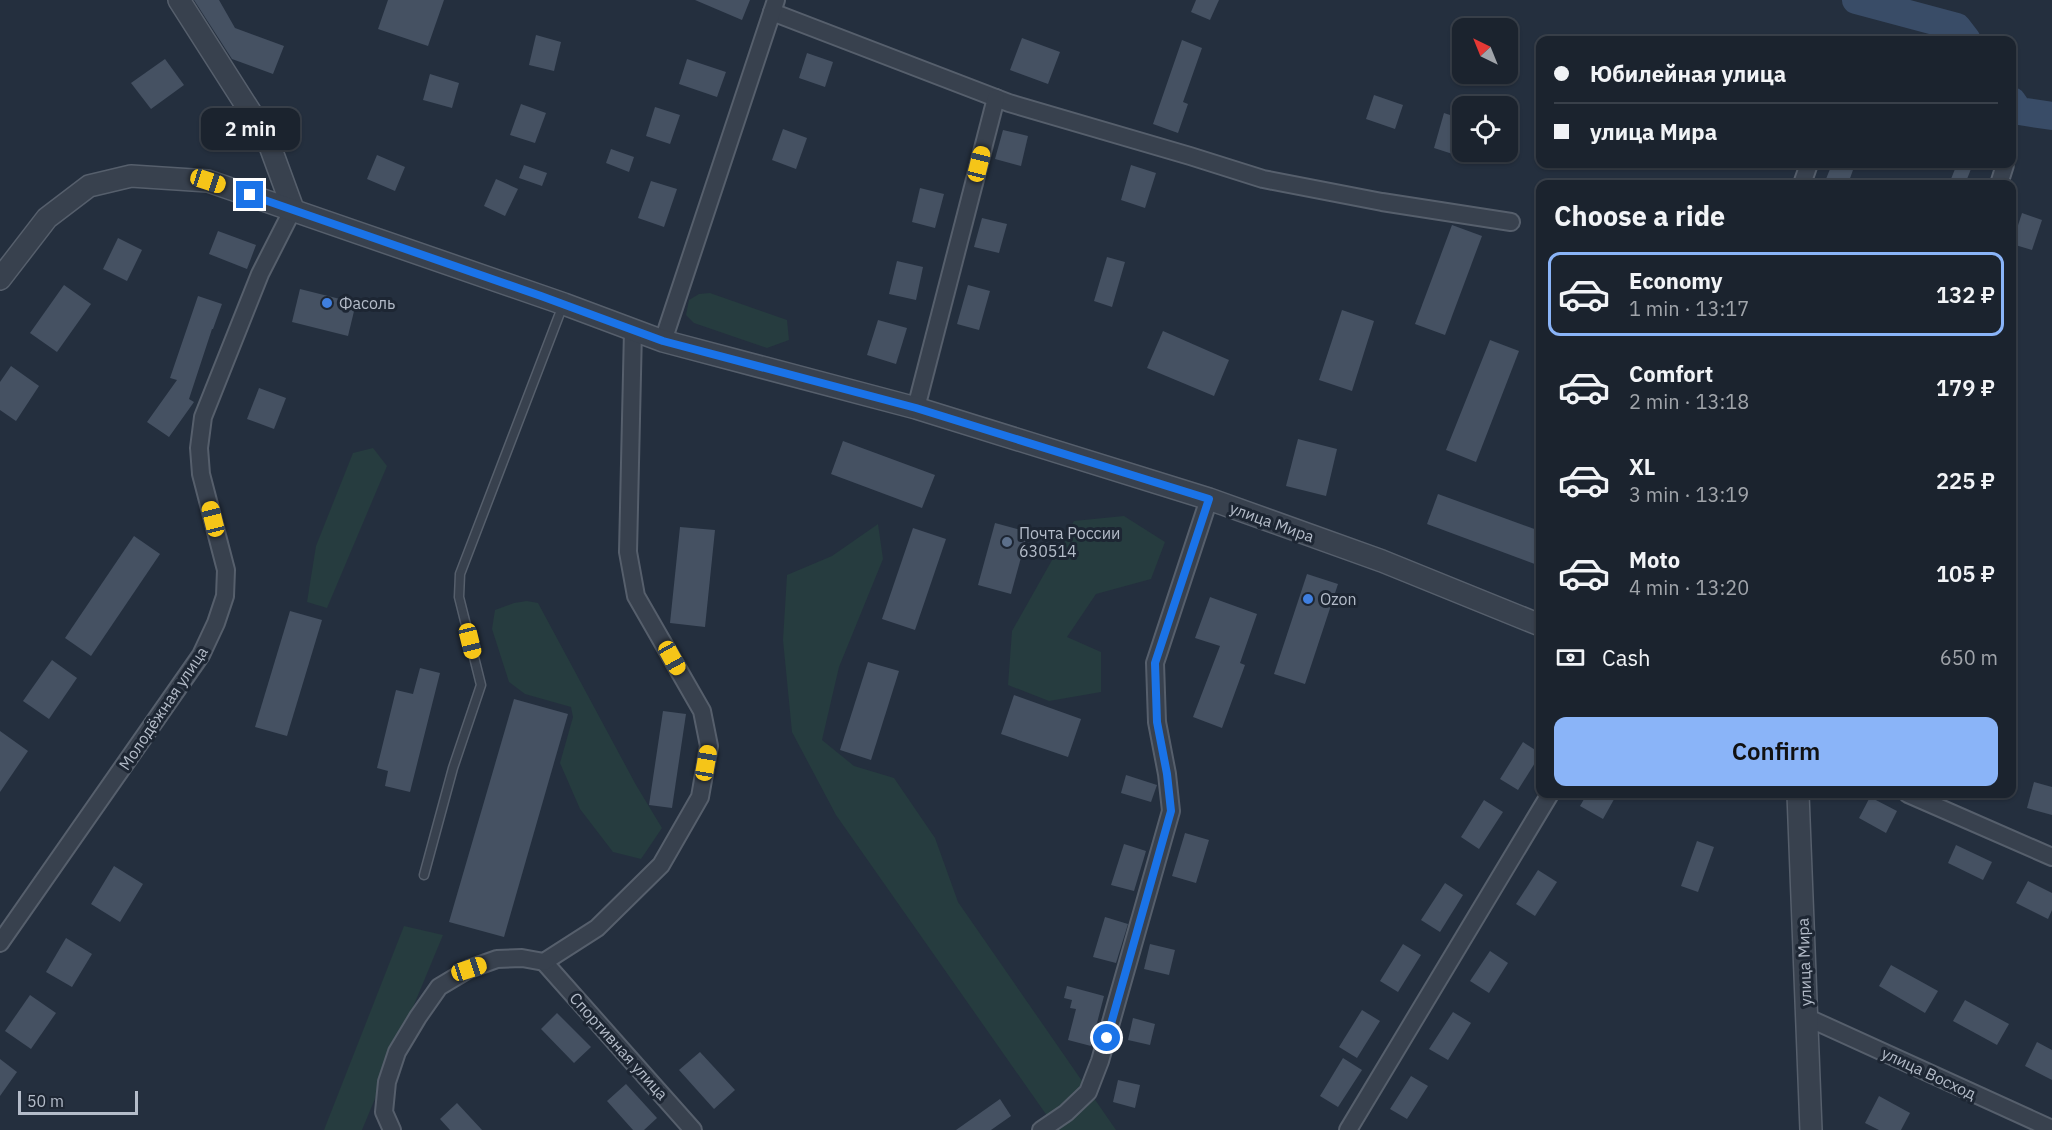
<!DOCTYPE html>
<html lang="en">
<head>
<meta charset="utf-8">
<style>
  body { margin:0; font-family:"IBM Plex Sans",sans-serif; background:#242b36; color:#f1f3f6; height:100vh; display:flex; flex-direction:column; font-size:22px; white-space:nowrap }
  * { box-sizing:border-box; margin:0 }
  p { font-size:20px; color:#a0a4aa }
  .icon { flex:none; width:33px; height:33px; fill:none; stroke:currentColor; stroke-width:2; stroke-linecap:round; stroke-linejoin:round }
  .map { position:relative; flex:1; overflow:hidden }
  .details { position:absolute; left:1536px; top:180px; width:480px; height:618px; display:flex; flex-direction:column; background:#1b232e; border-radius:12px; box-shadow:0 2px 4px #0004,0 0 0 2px #39404a }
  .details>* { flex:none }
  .hud { position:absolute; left:1536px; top:36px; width:480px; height:132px; border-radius:12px; box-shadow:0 2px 4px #0004,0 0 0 2px #39404a; display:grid; align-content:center; height:132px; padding:0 18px; background:#1b232e }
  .needle { width:39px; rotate:317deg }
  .buttons { position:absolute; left:1452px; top:18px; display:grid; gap:12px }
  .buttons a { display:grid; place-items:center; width:66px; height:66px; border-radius:12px; background:#1b232e; box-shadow:0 2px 4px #0004,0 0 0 2px #39404a; font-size:30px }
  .scale { position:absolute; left:18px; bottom:15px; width:120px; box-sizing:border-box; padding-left:6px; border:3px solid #b4bcc9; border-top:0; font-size:16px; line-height:21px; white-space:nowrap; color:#b4bcc9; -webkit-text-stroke:4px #1d2633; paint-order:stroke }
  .end { position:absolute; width:27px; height:27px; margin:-14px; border:8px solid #1a73e8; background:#fff; box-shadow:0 0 0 3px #fff }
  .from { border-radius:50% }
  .bubble { position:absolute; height:42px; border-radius:12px; background:#1b232e; box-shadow:0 2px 4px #0004,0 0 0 2px #39404a; font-size:20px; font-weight:600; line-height:42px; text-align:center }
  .car { position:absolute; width:18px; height:36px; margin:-18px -9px; border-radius:8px; box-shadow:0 0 4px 2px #0007; background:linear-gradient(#f5c518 24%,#345 0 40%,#f5c518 0 76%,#345 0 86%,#f5c518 0) }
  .hud b { display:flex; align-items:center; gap:21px; height:57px; font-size:22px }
  .hud b+b { border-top:2px solid #39404a }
  .hud i { width:15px; height:15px; background:#f1f3f6 }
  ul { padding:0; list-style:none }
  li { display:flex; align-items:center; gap:18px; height:84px; margin:0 12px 9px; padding:0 6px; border:3px solid transparent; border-radius:12px }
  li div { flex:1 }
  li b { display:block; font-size:22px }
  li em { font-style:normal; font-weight:600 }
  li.on { border-color:#8ab4f8 }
  li>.icon { width:54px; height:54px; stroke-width:1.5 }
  h2 { padding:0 18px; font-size:27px; line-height:72px }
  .pay { display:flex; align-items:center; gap:15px; height:66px; padding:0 18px; font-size:22px }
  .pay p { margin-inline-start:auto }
  .cta { display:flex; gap:12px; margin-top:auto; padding:12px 18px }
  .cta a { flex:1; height:69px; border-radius:12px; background:#8ab4f8; color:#111; font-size:24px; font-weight:600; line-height:69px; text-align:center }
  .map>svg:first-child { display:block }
  .green { fill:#263c3f }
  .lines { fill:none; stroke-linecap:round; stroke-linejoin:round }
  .river { stroke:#394c67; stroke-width:28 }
  .building { fill:#455162 }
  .service-casing { stroke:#565f6c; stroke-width:11 }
  .minor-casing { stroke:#565f6c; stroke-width:20 }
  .tertiary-casing { stroke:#565f6c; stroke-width:24 }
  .service { stroke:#38414e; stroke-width:8 }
  .minor { stroke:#38414e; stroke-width:16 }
  .tertiary { stroke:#38414e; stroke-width:21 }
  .route { stroke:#1a73e8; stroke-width:8 }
  .shop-dot { fill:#3f7fe0; stroke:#1d2633; stroke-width:2 }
  .service-dot { fill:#5c6f8a; stroke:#1d2633; stroke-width:2 }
  .labels { text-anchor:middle; stroke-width:6; stroke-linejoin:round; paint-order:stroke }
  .poi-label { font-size:16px; fill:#b4bcc9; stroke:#1d2633; text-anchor:start }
  .street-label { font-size:16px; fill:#b4bcc9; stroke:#1d2633 }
</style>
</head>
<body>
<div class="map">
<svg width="2052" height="1130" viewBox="0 0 2052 1130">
  <rect width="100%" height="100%" fill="#242f3e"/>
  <g class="green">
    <path d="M 710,293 L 787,320 L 789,340 L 767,348 L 694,323 L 686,315 L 689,300 L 699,294 Z"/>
    <path d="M 373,448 L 387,466 L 327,608 L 307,602 L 316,546 L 353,453 Z"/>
    <path d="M 1124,516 L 1165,542 L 1151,579 L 1096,594 L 1067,637 L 1101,652 L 1101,692 L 1049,701 L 1008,685 L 1012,631 L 1074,521 Z"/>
    <path d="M 878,524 L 883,559 L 839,667 L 822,740 L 854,766 L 894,778 L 935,838 L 958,902 L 1116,1130 L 1057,1130 L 836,815 L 792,732 L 783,640 L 787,575 L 832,556 Z"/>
    <path d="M 527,601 L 538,603 L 636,785 L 662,828 L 641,859 L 613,852 L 580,809 L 560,763 L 573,717 L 571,707 L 525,694 L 509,682 L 492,629 L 495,610 L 514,603 Z"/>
    <path d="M 404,926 L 443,935 L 362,1130 L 324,1130 Z"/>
  </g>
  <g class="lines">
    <g class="river">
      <path d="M 1856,0 L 1957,27 L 1967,40"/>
      <path d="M 2012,101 L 2019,111 L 2052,116"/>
    </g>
  </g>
  <g class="building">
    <path d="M 194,0 L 219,0 L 235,28 L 284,46 L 273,74 L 232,59 Z"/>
    <path d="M 388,0 L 444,0 L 428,46 L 378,29 Z"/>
    <path d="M 695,0 L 750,0 L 742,20 Z"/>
    <path d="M 1196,0 L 1219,0 L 1210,20 L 1191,12 Z"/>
    <path d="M 536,35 L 561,42 L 554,71 L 529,65 Z"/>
    <path d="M 1022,38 L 1060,52 L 1048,84 L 1010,70 Z"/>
    <path d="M 1182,40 L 1202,48 L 1183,102 L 1188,104 L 1178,133 L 1153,124 Z"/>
    <path d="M 807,53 L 833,62 L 825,87 L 799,78 Z"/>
    <path d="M 165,59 L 184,85 L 151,109 L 131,83 Z"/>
    <path d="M 687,59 L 726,72 L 717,97 L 679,84 Z"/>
    <path d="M 430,74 L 459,83 L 452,108 L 423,100 Z"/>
    <path d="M 1374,95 L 1403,105 L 1395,129 L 1366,119 Z"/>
    <path d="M 521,104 L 546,113 L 535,143 L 510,135 Z"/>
    <path d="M 655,107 L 680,115 L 670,144 L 646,136 Z"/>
    <path d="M 1444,113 L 1462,119 L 1462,157 L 1434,148 Z"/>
    <path d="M 783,129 L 807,138 L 796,169 L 772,160 Z"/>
    <path d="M 1003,130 L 1028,136 L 1021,166 L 995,159 Z"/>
    <path d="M 611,149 L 634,157 L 629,172 L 606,163 Z"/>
    <path d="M 377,155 L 405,167 L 395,191 L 367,179 Z"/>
    <path d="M 1832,164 L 1853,170 L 1848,184 L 1824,184 Z"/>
    <path d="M 1957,164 L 1973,164 L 1965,184 L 1949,184 Z"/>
    <path d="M 524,165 L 547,173 L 542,186 L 519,178 Z"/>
    <path d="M 1131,165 L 1156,173 L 1145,208 L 1121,200 Z"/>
    <path d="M 496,179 L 518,189 L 505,216 L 484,206 Z"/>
    <path d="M 651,181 L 677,189 L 664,227 L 638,218 Z"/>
    <path d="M 920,188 L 944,194 L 935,228 L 912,222 Z"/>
    <path d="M 2022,213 L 2042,220 L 2032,250 L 2012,244 Z"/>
    <path d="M 982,218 L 1007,224 L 999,253 L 974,247 Z"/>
    <path d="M 1452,225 L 1482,236 L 1445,335 L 1415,324 Z"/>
    <path d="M 218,231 L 256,245 L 247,269 L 209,254 Z"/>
    <path d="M 118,238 L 142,250 L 127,281 L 103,269 Z"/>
    <path d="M 1107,257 L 1125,262 L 1112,307 L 1094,301 Z"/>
    <path d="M 897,261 L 923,267 L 916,300 L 889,294 Z"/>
    <path d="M 64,285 L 91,304 L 57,352 L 30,333 Z"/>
    <path d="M 968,285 L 990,291 L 979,330 L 957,324 Z"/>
    <path d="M 300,289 L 356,303 L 348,336 L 292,322 Z"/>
    <path d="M 198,296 L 222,304 L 213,329 L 212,329 L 189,399 L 194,402 L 169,437 L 147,422 L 177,380 L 170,378 Z"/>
    <path d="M 1342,310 L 1374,321 L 1352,391 L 1319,380 Z"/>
    <path d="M 878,320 L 907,328 L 896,364 L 867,355 Z"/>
    <path d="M 1163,331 L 1229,360 L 1214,396 L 1147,368 Z"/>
    <path d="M 1490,340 L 1519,351 L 1476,462 L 1446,450 Z"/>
    <path d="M 11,366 L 39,386 L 16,421 L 0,410 L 0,382 Z"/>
    <path d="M 259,388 L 286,398 L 274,429 L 247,419 Z"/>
    <path d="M 1298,439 L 1337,449 L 1326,496 L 1286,486 Z"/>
    <path d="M 843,441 L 935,475 L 922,508 L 831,474 Z"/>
    <path d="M 1438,494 L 1540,531 L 1540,566 L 1427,524 Z"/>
    <path d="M 995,523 L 1028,532 L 1011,594 L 978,585 Z"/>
    <path d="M 680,527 L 715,530 L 705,627 L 670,623 Z"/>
    <path d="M 913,528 L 946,539 L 915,630 L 882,619 Z"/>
    <path d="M 134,536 L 160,554 L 91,656 L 65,638 Z"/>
    <path d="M 1307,574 L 1338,584 L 1305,684 L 1274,674 Z"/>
    <path d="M 1210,597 L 1257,614 L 1240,663 L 1245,665 L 1222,728 L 1193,717 L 1220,646 L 1195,638 Z"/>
    <path d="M 290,611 L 322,620 L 287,736 L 255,727 Z"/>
    <path d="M 52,660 L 77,678 L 49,719 L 23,701 Z"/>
    <path d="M 868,662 L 899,671 L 871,760 L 840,750 Z"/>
    <path d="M 420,668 L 440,673 L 410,792 L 385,786 L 388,771 L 377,768 L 396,690 L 413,694 Z"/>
    <path d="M 1014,695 L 1081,719 L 1068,757 L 1001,734 Z"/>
    <path d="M 514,699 L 568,714 L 504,937 L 449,922 Z"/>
    <path d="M 663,711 L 686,714 L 672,808 L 649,805 Z"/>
    <path d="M 0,731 L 28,751 L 0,792 Z"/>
    <path d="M 1523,742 L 1540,753 L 1540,755 L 1518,790 L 1500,779 Z"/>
    <path d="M 1126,775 L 1157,785 L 1151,802 L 1121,793 Z"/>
    <path d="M 2034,782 L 2052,787 L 2052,815 L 2027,808 Z"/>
    <path d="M 1587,794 L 1617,794 L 1603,819 L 1580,806 Z"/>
    <path d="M 1870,797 L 1897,811 L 1886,833 L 1859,818 Z"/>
    <path d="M 1484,800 L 1503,812 L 1479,849 L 1461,837 Z"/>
    <path d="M 1185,833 L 1209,840 L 1196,883 L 1172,876 Z"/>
    <path d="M 1697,841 L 1714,847 L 1698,892 L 1681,886 Z"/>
    <path d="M 1124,844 L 1146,851 L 1134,891 L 1111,885 Z"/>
    <path d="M 1956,845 L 1992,862 L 1983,880 L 1948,863 Z"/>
    <path d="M 114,866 L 143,884 L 120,922 L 91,904 Z"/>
    <path d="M 1538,870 L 1557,882 L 1535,916 L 1516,904 Z"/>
    <path d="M 2028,881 L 2052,893 L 2052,910 L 2048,919 L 2016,903 Z"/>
    <path d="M 1445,883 L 1463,895 L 1440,932 L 1421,920 Z"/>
    <path d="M 1105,917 L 1128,924 L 1116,963 L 1093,957 Z"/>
    <path d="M 66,938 L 92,954 L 72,987 L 46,972 Z"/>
    <path d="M 1150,944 L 1175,950 L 1169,975 L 1144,969 Z"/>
    <path d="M 1403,944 L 1421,955 L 1398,992 L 1380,981 Z"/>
    <path d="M 1490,951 L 1508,963 L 1489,993 L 1470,981 Z"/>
    <path d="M 1891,965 L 1938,991 L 1925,1013 L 1879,986 Z"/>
    <path d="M 1067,986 L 1104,996 L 1091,1046 L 1068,1040 L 1076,1009 L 1070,1008 L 1072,1000 L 1064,998 Z"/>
    <path d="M 30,995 L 56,1013 L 31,1049 L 5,1031 Z"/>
    <path d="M 1965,1000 L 2009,1024 L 1997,1045 L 1953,1021 Z"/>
    <path d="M 1362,1010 L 1380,1021 L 1357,1058 L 1339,1047 Z"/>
    <path d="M 1453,1012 L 1471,1023 L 1448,1060 L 1429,1049 Z"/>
    <path d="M 557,1013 L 591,1047 L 574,1063 L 541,1029 Z"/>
    <path d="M 1133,1018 L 1155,1024 L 1150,1045 L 1128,1040 Z"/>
    <path d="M 2037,1042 L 2052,1050 L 2052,1080 L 2025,1066 Z"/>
    <path d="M 700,1052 L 735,1090 L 714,1109 L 679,1070 Z"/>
    <path d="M 1343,1058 L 1362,1070 L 1338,1107 L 1320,1096 Z"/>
    <path d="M 0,1059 L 17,1072 L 0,1096 Z"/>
    <path d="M 1411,1076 L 1428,1086 L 1407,1119 L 1390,1109 Z"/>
    <path d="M 1118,1080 L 1140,1085 L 1135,1108 L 1113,1102 Z"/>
    <path d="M 626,1084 L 657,1118 L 644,1130 L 633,1130 L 607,1101 Z"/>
    <path d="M 1879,1096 L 1910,1113 L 1901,1130 L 1879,1130 L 1865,1123 Z"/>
    <path d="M 1000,1099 L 1011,1116 L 991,1130 L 956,1130 Z"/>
    <path d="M 457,1103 L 482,1130 L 450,1130 L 440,1119 Z"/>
  </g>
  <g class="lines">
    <g class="service-casing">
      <path id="service" d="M 424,875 L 453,768 L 481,685 L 459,597 L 460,574 L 563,305"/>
    </g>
    <g class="minor-casing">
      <g id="minor">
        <path d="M 772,12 L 1009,103 L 1190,156 L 1263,179 L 1382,202 L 1511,222"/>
        <path d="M 1802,184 L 1809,164"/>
        <path d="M 1999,184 L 2005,165"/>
        <path d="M 663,341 L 776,0"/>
        <path d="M 916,408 L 996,98"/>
        <path d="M 1908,794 L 2052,857"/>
        <path d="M 0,943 L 201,655 L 216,623 L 225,596 L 226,570 L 201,474 L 199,448 L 203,417 L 260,274 L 293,209"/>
        <path d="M 544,962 L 693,1130"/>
        <path d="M 1806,1017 L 2052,1129"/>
        <path d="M 392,1130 L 384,1112 L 387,1082 L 397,1052 L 418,1017 L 439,987 L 469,969 L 497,959 L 522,958 L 544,962 L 597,928 L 661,865 L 700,797 L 709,746 L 702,711 L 636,596 L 628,552 L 633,330"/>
        <path d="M 1041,1130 L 1066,1113 L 1088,1092 L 1100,1061 L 1171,811 L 1167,774 L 1157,722 L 1155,663 L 1209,499"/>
        <path d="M 1348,1130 L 1550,794"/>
      </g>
    </g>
    <g class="tertiary-casing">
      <g id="tertiary">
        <path d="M 179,0 L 267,138 L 293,209"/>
        <path d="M 0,279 L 47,218 L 89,186 L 131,176 L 208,181 L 564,304 L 663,341 L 916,408 L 1209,499 L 1382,561 L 1540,625"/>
        <path d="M 1798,794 L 1811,1130"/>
      </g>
    </g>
    <use href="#service" class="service"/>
    <use href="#minor" class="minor"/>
    <use href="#tertiary" class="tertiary"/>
  </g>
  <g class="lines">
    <path class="route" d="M 250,195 L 541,296 L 663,341 L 916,408 L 1209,499 L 1155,663 L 1157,722 L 1167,774 L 1171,811 L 1107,1038"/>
  </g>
  <g class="shop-dot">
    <circle cx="327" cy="303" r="6"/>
    <circle cx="1308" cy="599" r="6"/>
  </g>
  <circle class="service-dot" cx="1007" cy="542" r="6"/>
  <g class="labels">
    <g class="poi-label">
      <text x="339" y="309">Фасоль</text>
      <text x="1019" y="539">Почта России<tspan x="1019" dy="18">630514</tspan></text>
      <text x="1320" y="605">Ozon</text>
    </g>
    <g class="street-label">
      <text transform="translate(1272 522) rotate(20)" y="6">улица Мира</text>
      <text transform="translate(163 708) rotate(-56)" y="6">Молодёжная улица</text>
      <text transform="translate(1804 962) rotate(-92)" y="6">улица Мира</text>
      <text transform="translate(619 1046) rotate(48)" y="6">Спортивная улица</text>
      <text transform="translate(1929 1073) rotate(25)" y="6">улица Восход</text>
    </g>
  </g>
</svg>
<div class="buttons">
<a><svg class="needle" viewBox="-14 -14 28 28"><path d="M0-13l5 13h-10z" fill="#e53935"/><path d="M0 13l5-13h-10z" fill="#a0a4aa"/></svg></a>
<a><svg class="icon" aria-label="locate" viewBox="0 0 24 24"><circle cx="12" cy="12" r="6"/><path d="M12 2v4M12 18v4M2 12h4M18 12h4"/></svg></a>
</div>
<div class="scale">50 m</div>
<i class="end from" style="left:1107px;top:1038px"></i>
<i class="end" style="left:250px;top:195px"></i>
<div class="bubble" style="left:201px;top:108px;width:99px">2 min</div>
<i class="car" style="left:979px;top:164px;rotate:14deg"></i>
<i class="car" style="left:208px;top:181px;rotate:108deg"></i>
<i class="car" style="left:213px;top:519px;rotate:346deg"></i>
<i class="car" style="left:470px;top:641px;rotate:166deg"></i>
<i class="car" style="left:672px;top:658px;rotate:151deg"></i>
<i class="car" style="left:706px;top:763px;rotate:10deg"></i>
<i class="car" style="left:469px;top:969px;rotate:72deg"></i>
<div class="hud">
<b><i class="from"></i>Юбилейная улица</b>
<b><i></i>улица Мира</b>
</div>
<section class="details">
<h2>Choose a ride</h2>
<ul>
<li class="on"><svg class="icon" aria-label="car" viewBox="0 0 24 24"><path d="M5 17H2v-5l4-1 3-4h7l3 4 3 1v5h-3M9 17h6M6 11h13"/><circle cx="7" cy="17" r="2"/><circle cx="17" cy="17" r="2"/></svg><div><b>Economy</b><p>1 min · 13:17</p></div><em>132 ₽</em></li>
<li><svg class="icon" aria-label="car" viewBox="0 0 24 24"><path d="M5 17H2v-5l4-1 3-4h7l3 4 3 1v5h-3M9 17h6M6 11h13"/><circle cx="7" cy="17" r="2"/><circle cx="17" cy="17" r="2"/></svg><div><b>Comfort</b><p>2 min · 13:18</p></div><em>179 ₽</em></li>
<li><svg class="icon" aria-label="car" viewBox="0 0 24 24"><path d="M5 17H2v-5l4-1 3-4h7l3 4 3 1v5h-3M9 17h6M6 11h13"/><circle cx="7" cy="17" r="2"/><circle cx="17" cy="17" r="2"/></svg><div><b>XL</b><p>3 min · 13:19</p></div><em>225 ₽</em></li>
<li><svg class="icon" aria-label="car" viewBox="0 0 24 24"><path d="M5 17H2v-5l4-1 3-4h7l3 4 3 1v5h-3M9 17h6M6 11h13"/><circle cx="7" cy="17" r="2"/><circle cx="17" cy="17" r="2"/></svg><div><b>Moto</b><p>4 min · 13:20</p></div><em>105 ₽</em></li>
</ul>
<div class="pay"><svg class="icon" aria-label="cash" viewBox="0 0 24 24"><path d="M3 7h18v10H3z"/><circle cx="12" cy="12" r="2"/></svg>Cash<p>650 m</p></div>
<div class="cta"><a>Confirm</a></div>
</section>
</div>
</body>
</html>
